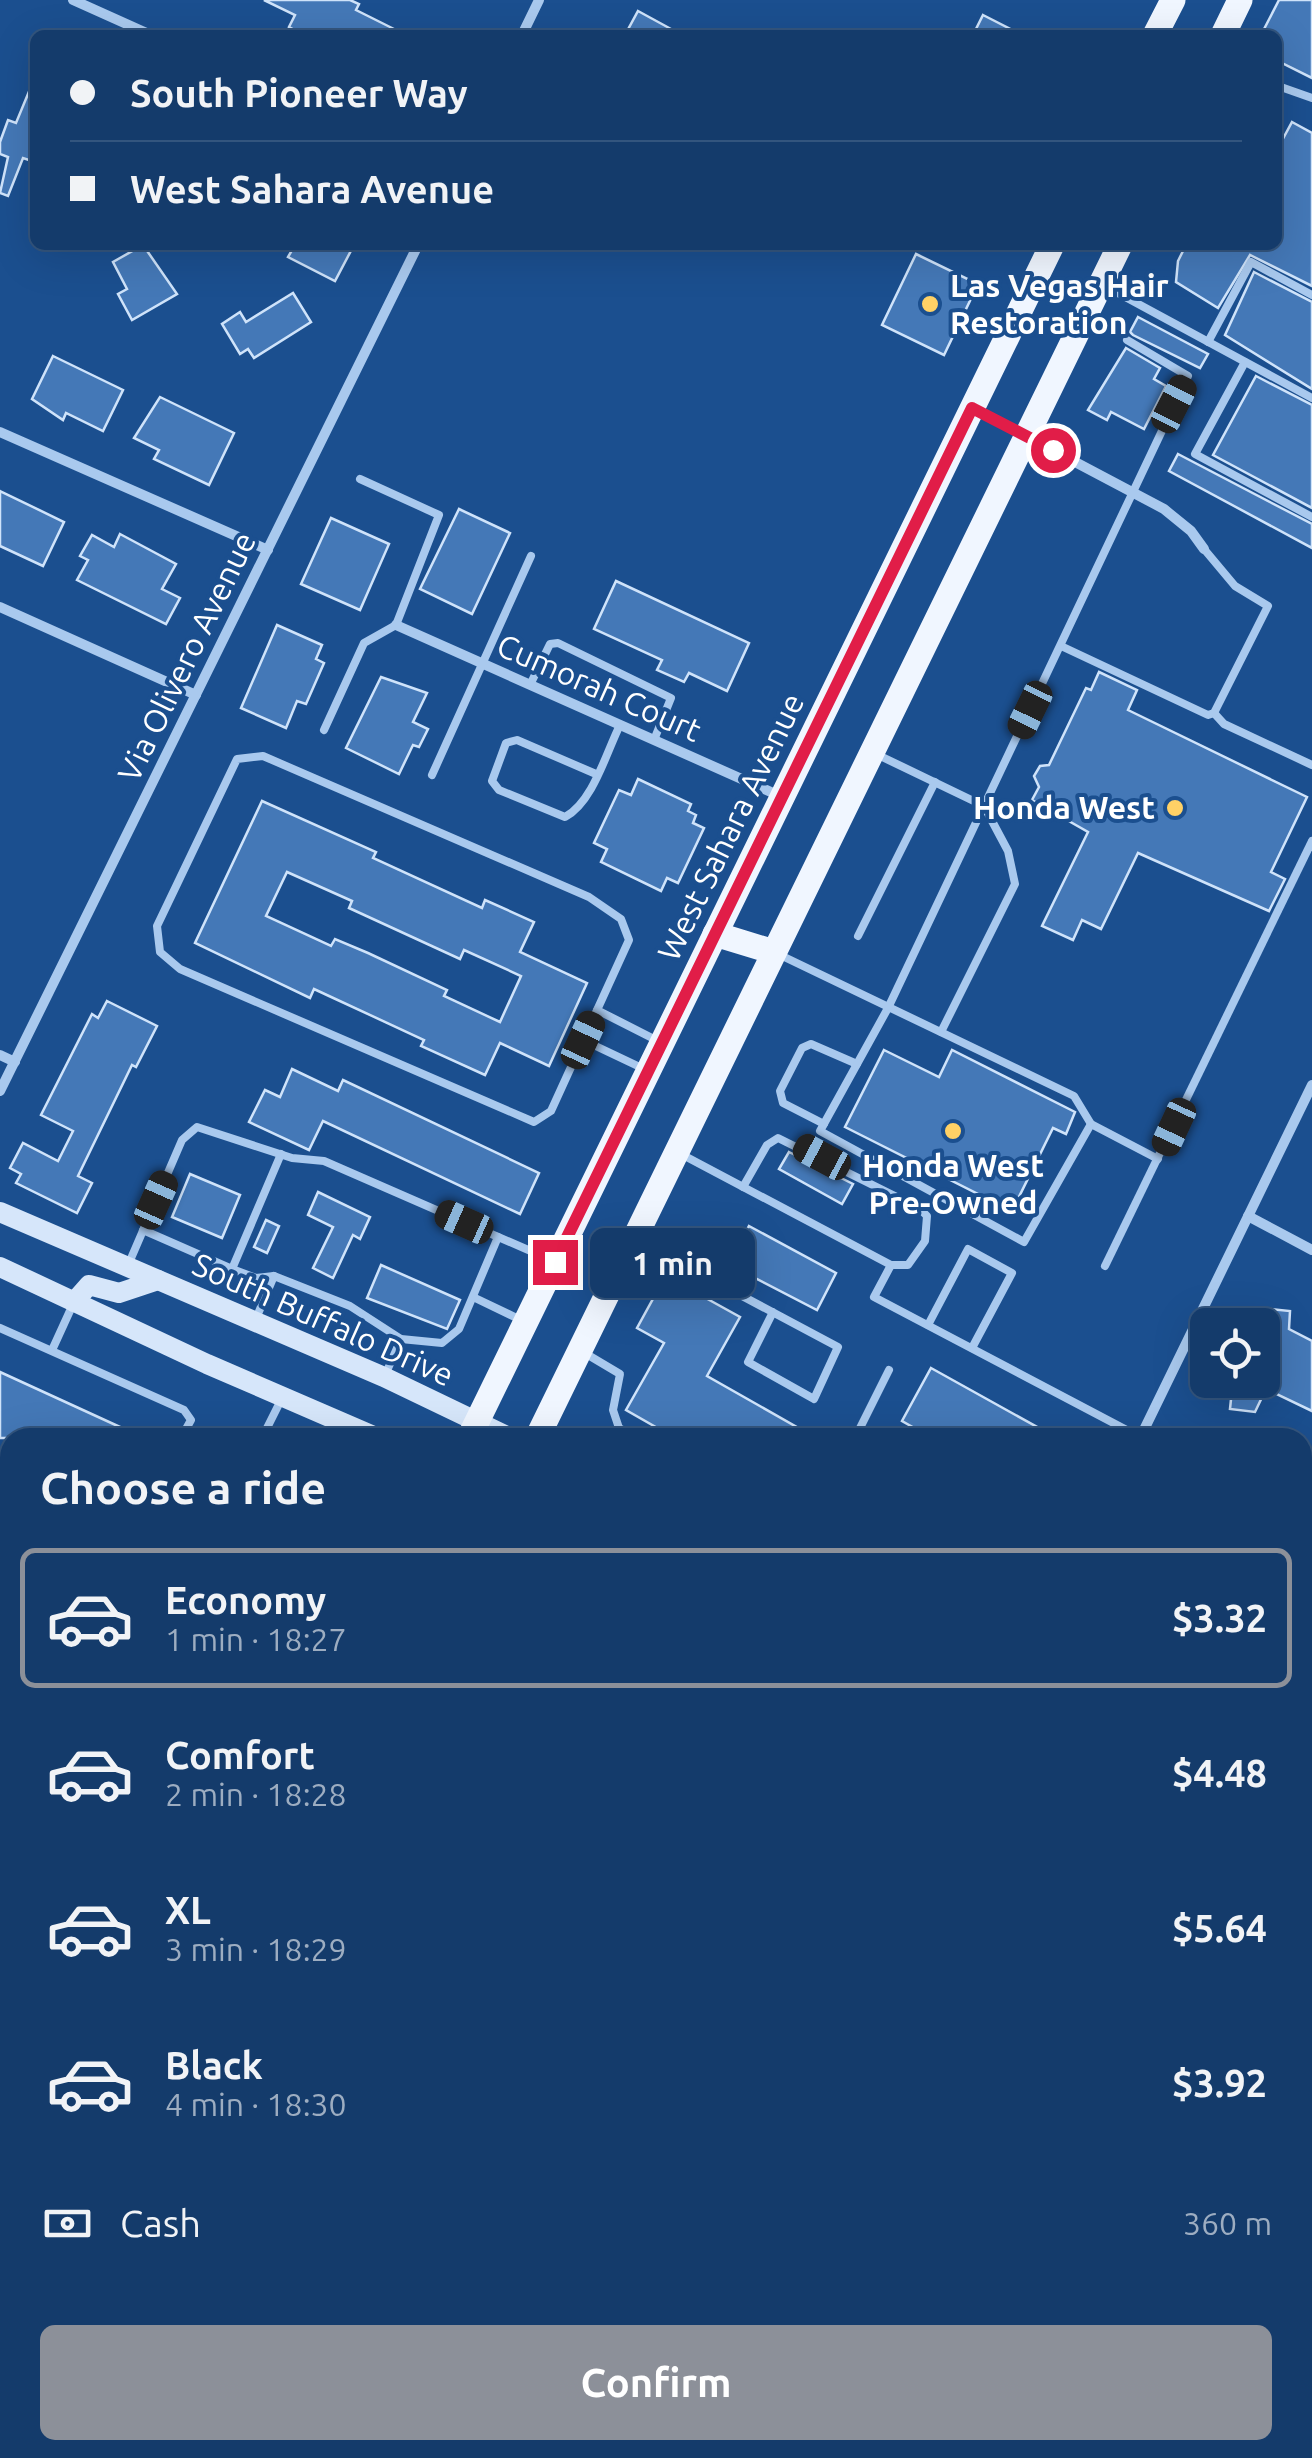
<!DOCTYPE html>
<html lang="en">
<head>
<meta charset="utf-8">
<style>
  body { margin:0; font-family:Ubuntu,sans-serif; background:#1d4271; color:#f1f3f6; height:100vh; display:flex; flex-direction:column; font-size:38px; white-space:nowrap }
  * { box-sizing:border-box; margin:0 }
  p { font-size:32px; color:#9dadc1 }
  .icon { flex:none; width:55px; height:55px; fill:none; stroke:currentColor; stroke-width:2; stroke-linecap:round; stroke-linejoin:round }
  .map { position:relative; flex:1; overflow:hidden }
  .drawer { position:absolute; left:0px; top:1428px; width:1312px; height:1032px; display:flex; flex-direction:column; background:#143b6b; border-radius:30px 30px 0 0; box-shadow:0 10px 40px #0002,0 0 0 2px #33557e }
  .drawer>* { flex:none }
  .hud { position:absolute; left:30px; top:30px; width:1252px; height:220px; border-radius:15px; box-shadow:0 10px 40px #0002,0 0 0 2px #33557e; display:grid; align-content:center; height:220px; padding:0 40px; background:#143b6b }
  .tools { position:absolute; left:1190px; top:1308px; display:grid; gap:20px }
  .tools a { display:grid; place-items:center; width:90px; height:90px; border-radius:15px; background:#143b6b; box-shadow:0 10px 40px #0002,0 0 0 2px #33557e; font-size:50px }
  .end { position:absolute; width:45px; height:45px; margin:-22px; border:12px solid #e11d48; background:#fff; box-shadow:0 0 0 5px #fff }
  .from { border-radius:50% }
  .bubble { position:absolute; height:70px; border-radius:15px; background:#143b6b; box-shadow:0 10px 40px #0002,0 0 0 2px #33557e; font-size:32px; font-weight:700; line-height:70px; text-align:center }
  .car { position:absolute; width:30px; height:60px; margin:-30px -15px; border-radius:12px; box-shadow:0 0 8px 2px #0007; background:linear-gradient(#222 24%,#8ab4d8 0 40%,#222 0 76%,#8ab4d8 0 86%,#222 0) }
  .hud b { display:flex; align-items:center; gap:35px; height:95px; font-size:38px }
  .hud b+b { border-top:2px solid #33557e }
  .hud i { width:25px; height:25px; background:#f1f3f6 }
  ul { padding:0; list-style:none }
  li { display:flex; align-items:center; gap:30px; height:140px; margin:0 20px 15px; padding:0 20px; border:5px solid transparent; border-radius:15px }
  li div { flex:1 }
  li b { display:block; font-size:38px }
  li em { font-style:normal; font-weight:700 }
  li.current { border-color:#8c9099 }
  li>.icon { width:90px; height:90px; stroke-width:1.5 }
  h2 { padding:0 40px; font-size:45px; line-height:120px }
  .pay { display:flex; align-items:center; gap:25px; height:110px; padding:0 40px; font-size:38px }
  .pay p { margin-inline-start:auto }
  .button { display:flex; gap:20px; margin-top:auto; padding:20px 40px }
  .button a { flex:1; height:115px; border-radius:15px; background:#8c9099; color:#fff; font-size:40px; font-weight:700; line-height:115px; text-align:center }
  .map>svg:first-child { display:block }
  .building { fill:#4478b7; stroke:#cfe3fa; stroke-width:2.5; fill-rule:evenodd }
  .lines { fill:none; stroke-linecap:round; stroke-linejoin:round }
  .path { stroke:#a9c9ee; stroke-width:4; stroke-dasharray:5 8; stroke-linecap:butt }
  .lane { stroke:#a9c9ee; stroke-width:8 }
  .street { stroke:#a9c9ee; stroke-width:10 }
  .secondary { stroke:#d6e6fa; stroke-width:20 }
  .primary { stroke:#f0f6ff; stroke-width:25 }
  .route { stroke:#e11d48; stroke-width:12 }
  .poi-dot { fill:#ffd166; stroke:#1b4f8f; stroke-width:4 }
  .labels { text-anchor:middle; stroke-width:8; stroke-linejoin:round; paint-order:stroke }
  .poi-label { font-size:32px; font-weight:bold; fill:#fff; stroke:#1b4f8f; text-anchor:start }
  .street-label { font-size:32px; fill:#fff; stroke:#1b4f8f }
</style>
</head>
<body>
<div class="map">
<svg width="1312" height="2458" viewBox="0 0 1312 2458">
  <rect width="100%" height="100%" fill="#1b4f8f"/>
  <g class="building">
    <path d="M 264,0 L 350,0 L 359,4 L 356,10 L 406,35 L 304,35 L 289,27 L 295,15 Z"/>
    <path d="M 1279,0 L 1312,0 L 1312,78 L 1278,61 L 1278,35 L 1261,35 Z"/>
    <path d="M 638,11 L 682,35 L 625,35 Z"/>
    <path d="M 983,15 L 1022,35 L 973,35 Z"/>
    <path d="M 35,77 L 35,162 L 23,158 L 8,196 L 0,193 L 8,157 L 0,154 L 0,142 L 8,120 L 16,123 Z"/>
    <path d="M 1292,122 L 1312,133 L 1312,286 L 1250,255 L 1218,308 L 1176,282 L 1178,261 L 1186,245 L 1278,245 L 1278,148 Z"/>
    <path d="M 143,245 L 177,294 L 132,320 L 118,294 L 127,289 L 113,262 Z"/>
    <path d="M 295,245 L 354,245 L 335,281 L 288,257 Z"/>
    <path d="M 916,254 L 978,284 L 944,355 L 882,325 Z"/>
    <path d="M 1254,272 L 1312,302 L 1312,389 L 1225,335 Z"/>
    <path d="M 293,293 L 311,322 L 254,358 L 248,349 L 240,354 L 222,324 L 240,312 L 246,322 Z"/>
    <path d="M 1138,317 L 1208,354 L 1200,368 L 1133,335 L 1130,332 Z"/>
    <path d="M 1126,348 L 1160,368 L 1154,379 L 1166,386 L 1144,429 L 1111,412 L 1107,420 L 1088,410 Z"/>
    <path d="M 53,356 L 123,390 L 103,431 L 66,413 L 63,420 L 32,399 Z"/>
    <path d="M 1256,376 L 1312,405 L 1312,508 L 1213,455 Z"/>
    <path d="M 160,397 L 234,433 L 209,485 L 154,459 L 159,450 L 134,438 Z"/>
    <path d="M 1178,454 L 1312,524 L 1312,548 L 1169,471 Z"/>
    <path d="M 0,491 L 64,522 L 43,566 L 0,546 Z"/>
    <path d="M 459,509 L 510,533 L 472,614 L 420,589 Z"/>
    <path d="M 331,518 L 389,544 L 360,610 L 301,584 Z"/>
    <path d="M 120,534 L 176,564 L 162,589 L 180,598 L 166,624 L 77,580 L 88,560 L 80,556 L 92,535 L 114,547 Z"/>
    <path d="M 616,581 L 749,643 L 727,691 L 689,673 L 684,682 L 657,670 L 662,660 L 594,629 Z"/>
    <path d="M 277,625 L 322,645 L 316,659 L 324,663 L 306,704 L 297,701 L 286,728 L 241,708 Z"/>
    <path d="M 1099,672 L 1137,690 L 1128,710 L 1307,797 L 1271,872 L 1285,879 L 1269,911 L 1138,853 L 1101,929 L 1082,920 L 1073,940 L 1042,926 L 1088,832 L 1032,800 L 1039,787 L 1034,776 L 1040,766 L 1049,765 L 1086,688 L 1091,690 Z"/>
    <path d="M 381,677 L 427,693 L 413,722 L 428,729 L 419,747 L 413,745 L 399,774 L 346,748 Z"/>
    <path d="M 638,779 L 691,804 L 688,811 L 696,815 L 693,823 L 704,828 L 678,883 L 667,878 L 661,891 L 601,862 L 607,849 L 594,843 L 619,790 L 631,795 Z"/>
    <path d="M 262,801 L 376,852 L 373,858 L 482,908 L 485,900 L 534,922 L 520,952 L 587,983 L 549,1066 L 500,1043 L 485,1075 L 421,1046 L 424,1040 L 329,996 L 314,989 L 310,998 L 195,943 ZM 287,872 L 352,901 L 349,908 L 460,959 L 464,950 L 521,976 L 500,1022 L 444,996 L 447,990 L 368,953 L 335,939 L 331,946 L 266,916 Z"/>
    <path d="M 107,1001 L 157,1026 L 136,1067 L 132,1065 L 78,1176 L 92,1183 L 77,1213 L 16,1183 L 21,1174 L 10,1168 L 23,1143 L 58,1161 L 73,1131 L 41,1115 L 92,1014 L 98,1018 Z"/>
    <path d="M 884,1050 L 939,1077 L 952,1050 L 1075,1112 L 1066,1134 L 1053,1128 L 1012,1211 L 845,1127 Z"/>
    <path d="M 292,1069 L 338,1091 L 343,1080 L 539,1173 L 520,1214 L 323,1121 L 309,1150 L 249,1122 L 265,1090 L 280,1097 Z"/>
    <path d="M 789,1152 L 853,1184 L 842,1204 L 779,1169 Z"/>
    <path d="M 190,1174 L 240,1195 L 222,1238 L 172,1217 Z"/>
    <path d="M 318,1192 L 370,1217 L 360,1239 L 353,1235 L 333,1278 L 313,1268 L 333,1227 L 308,1215 Z"/>
    <path d="M 266,1220 L 279,1226 L 267,1253 L 254,1247 Z"/>
    <path d="M 749,1226 L 836,1273 L 817,1310 L 728,1264 Z"/>
    <path d="M 381,1265 L 460,1300 L 447,1329 L 367,1298 Z"/>
    <path d="M 684,1286 L 740,1317 L 707,1376 L 816,1438 L 675,1438 L 626,1410 L 664,1343 L 637,1328 L 659,1288 L 678,1298 Z"/>
    <path d="M 1270,1309 L 1290,1311 L 1289,1329 L 1312,1341 L 1312,1411 L 1266,1389 L 1255,1412 L 1230,1409 L 1233,1380 L 1262,1380 L 1262,1335 L 1267,1336 Z"/>
    <path d="M 931,1368 L 1057,1438 L 932,1438 L 902,1421 Z"/>
    <path d="M 0,1372 L 144,1438 L 0,1438 Z"/>
  </g>
  <g class="lines">
    <path class="path" d="M 357,2458 L 361,2450"/>
    <g class="lane">
      <path d="M 1278,86 L 1312,98"/>
      <path d="M 1105,286 L 1312,398"/>
      <path d="M 1208,342 L 1251,262 L 1312,295"/>
      <path d="M 1245,362 L 1195,454 L 1312,517"/>
      <path d="M 1061,646 L 1208,715 L 1214,713 L 1268,606 L 1235,586 L 1204,549"/>
      <path d="M 530,685 L 550,644 L 558,643 L 671,698 L 654,740"/>
      <path d="M 1214,713 L 1224,724 L 1312,765"/>
      <path d="M 324,730 L 364,643 L 396,625 L 439,515 L 360,479"/>
      <path d="M 876,754 L 984,806 L 1008,851 L 1015,884 L 941,1032"/>
      <path d="M 263,756 L 589,897 L 621,919 L 629,940 L 551,1111 L 534,1122 L 180,969 L 160,952 L 157,926 L 237,759 Z"/>
      <path d="M 596,774 L 517,740 L 506,743 L 492,781 L 499,790 L 565,817 C 593,802 606,753 620,725"/>
      <path d="M 432,775 L 531,556"/>
      <path d="M 858,936 L 935,782"/>
      <path d="M 778,954 L 1074,1096 L 1091,1124 L 1158,1159"/>
      <path d="M 597,1010 L 658,1041"/>
      <path d="M 583,1040 L 642,1068"/>
      <path d="M 824,1124 L 783,1103 L 780,1091 L 802,1048 L 811,1044 L 857,1064"/>
      <path d="M 1091,1124 L 1024,1242 L 820,1131 L 888,1008 L 1188,376 L 1127,340"/>
      <path d="M 679,1153 L 891,1265 L 874,1297 L 1140,1437"/>
      <path d="M 743,1187 L 767,1145 L 778,1138 L 919,1208 L 927,1216 L 925,1241 L 908,1265 L 891,1265"/>
      <path d="M 143,1230 L 232,1269 L 256,1278 L 274,1276 L 350,1306 L 401,1339 L 442,1343 L 459,1329 L 498,1237"/>
      <path d="M 637,1240 L 838,1347 L 814,1399 L 748,1362 L 773,1312"/>
      <path d="M 129,1263 L 182,1140 L 197,1127 L 292,1158 L 324,1161 L 549,1259"/>
      <path d="M 1105,1266 L 1312,841"/>
      <path d="M 232,1269 L 281,1154"/>
      <path d="M 473,1297 L 523,1321"/>
      <path d="M 255,1321 L 274,1276"/>
      <path d="M 928,1325 L 968,1249 L 1012,1273 L 972,1348"/>
      <path d="M 0,1328 L 184,1410 L 191,1420 L 181,1438"/>
      <path d="M 53,1348 L 74,1302"/>
      <path d="M 583,1352 L 620,1374 L 613,1410 L 619,1428 L 636,1438"/>
      <path d="M 386,1373 L 401,1339"/>
      <path d="M 262,1438 L 281,1400"/>
      <path d="M 855,1438 L 889,1370"/>
      <path d="M 0,1519 L 10,1524"/>
      <path d="M 0,1591 L 10,1595"/>
      <path d="M 0,1837 L 10,1842"/>
      <path d="M 0,1902 L 10,1907"/>
      <path d="M 0,2141 L 10,2123"/>
      <path d="M 0,2152 L 10,2157"/>
      <path d="M 42,2450 L 51,2458"/>
      <path d="M 262,2450 L 277,2458"/>
      <path d="M 199,2458 L 203,2450"/>
      <path d="M 309,2458 L 323,2450"/>
      <path d="M 513,2458 L 518,2450"/>
    </g>
    <g class="street">
      <path d="M 73,0 L 151,35"/>
      <path d="M 522,35 L 539,0"/>
      <path d="M 973,408 L 1164,509 L 1191,531 L 1204,549"/>
      <path d="M 0,432 L 268,550"/>
      <path d="M 0,607 L 196,695"/>
      <path d="M 396,625 L 782,797"/>
      <path d="M 0,1055 L 15,1062"/>
      <path d="M 0,1091 L 418,245"/>
      <path d="M 1248,1216 L 1312,1250"/>
      <path d="M 1140,1438 L 1312,1085"/>
      <path d="M 1302,2351 L 1312,2334"/>
      <path d="M 795,2450 L 811,2458"/>
      <path d="M 1122,2450 L 1137,2458"/>
      <path d="M 582,2458 L 587,2450"/>
      <path d="M 910,2458 L 915,2450"/>
      <path d="M 1242,2458 L 1246,2450"/>
    </g>
    <g class="secondary">
      <path d="M 0,1212 L 384,1377 L 511,1438"/>
      <path d="M 0,1267 L 207,1364 L 378,1438"/>
      <path d="M 74,1302 L 89,1285 L 119,1293 L 158,1280"/>
      <path d="M 1302,1891 L 1312,1896"/>
    </g>
    <g class="primary">
      <path d="M 1155,35 L 1173,0"/>
      <path d="M 1223,35 L 1240,0"/>
      <path d="M 715,934 L 774,952"/>
      <path d="M 469,1438 L 1052,245"/>
      <path d="M 537,1438 L 1120,245"/>
      <path d="M 0,2262 L 10,2244"/>
      <path d="M 0,2307 L 10,2312"/>
      <path d="M 0,2380 L 10,2362"/>
    </g>
  </g>
  <g class="lines">
    <path class="route" d="M 555,1262 L 972,408 L 1053,450"/>
  </g>
  <g class="poi-dot">
    <circle cx="930" cy="304" r="10"/>
    <circle cx="1175" cy="808" r="10"/>
    <circle cx="953" cy="1131" r="10"/>
  </g>
  <g class="labels">
    <g class="poi-label">
      <text x="950" y="297">Las Vegas Hair<tspan x="950" dy="37">Restoration</tspan></text>
      <text x="1155" y="819" text-anchor="end">Honda West</text>
      <text x="953" y="1177" text-anchor="middle">Honda West<tspan x="953" dy="37">Pre-Owned</tspan></text>
    </g>
    <g class="street-label">
      <text transform="translate(187 657) rotate(-64)" y="11">Via Olivero Avenue</text>
      <text transform="translate(599 688) rotate(24)" y="11">Cumorah Court</text>
      <text transform="translate(731 827) rotate(-64)" y="11">West Sahara Avenue</text>
      <text transform="translate(323 1320) rotate(24)" y="11">South Buffalo Drive</text>
    </g>
  </g>
</svg>
<div class="tools">
<a><svg class="icon" aria-label="locate" viewBox="0 0 24 24"><circle cx="12" cy="12" r="6"/><path d="M12 2v4M12 18v4M2 12h4M18 12h4"/></svg></a>
</div>
<i class="end from" style="left:1053px;top:450px"></i>
<i class="end" style="left:555px;top:1262px"></i>
<div class="bubble" style="left:590px;top:1228px;width:165px">1 min</div>
<i class="car" style="left:1174px;top:404px;rotate:27deg"></i>
<i class="car" style="left:1030px;top:710px;rotate:206deg"></i>
<i class="car" style="left:583px;top:1040px;rotate:25deg"></i>
<i class="car" style="left:1174px;top:1127px;rotate:205deg"></i>
<i class="car" style="left:822px;top:1157px;rotate:298deg"></i>
<i class="car" style="left:156px;top:1200px;rotate:24deg"></i>
<i class="car" style="left:464px;top:1222px;rotate:294deg"></i>
<div class="hud">
<b><i class="from"></i>South Pioneer Way</b>
<b><i></i>West Sahara Avenue</b>
</div>
<section class="drawer">
<h2>Choose a ride</h2>
<ul>
<li class="current"><svg class="icon" aria-label="car" viewBox="0 0 24 24"><path d="M5 17H2v-5l4-1 3-4h7l3 4 3 1v5h-3M9 17h6M6 11h13"/><circle cx="7" cy="17" r="2"/><circle cx="17" cy="17" r="2"/></svg><div><b>Economy</b><p>1 min · 18:27</p></div><em>$3.32</em></li>
<li><svg class="icon" aria-label="car" viewBox="0 0 24 24"><path d="M5 17H2v-5l4-1 3-4h7l3 4 3 1v5h-3M9 17h6M6 11h13"/><circle cx="7" cy="17" r="2"/><circle cx="17" cy="17" r="2"/></svg><div><b>Comfort</b><p>2 min · 18:28</p></div><em>$4.48</em></li>
<li><svg class="icon" aria-label="car" viewBox="0 0 24 24"><path d="M5 17H2v-5l4-1 3-4h7l3 4 3 1v5h-3M9 17h6M6 11h13"/><circle cx="7" cy="17" r="2"/><circle cx="17" cy="17" r="2"/></svg><div><b>XL</b><p>3 min · 18:29</p></div><em>$5.64</em></li>
<li><svg class="icon" aria-label="car" viewBox="0 0 24 24"><path d="M5 17H2v-5l4-1 3-4h7l3 4 3 1v5h-3M9 17h6M6 11h13"/><circle cx="7" cy="17" r="2"/><circle cx="17" cy="17" r="2"/></svg><div><b>Black</b><p>4 min · 18:30</p></div><em>$3.92</em></li>
</ul>
<div class="pay"><svg class="icon" aria-label="cash" viewBox="0 0 24 24"><path d="M3 7h18v10H3z"/><circle cx="12" cy="12" r="2"/></svg>Cash<p>360 m</p></div>
<div class="button"><a>Confirm</a></div>
</section>
</div>
</body>
</html>
